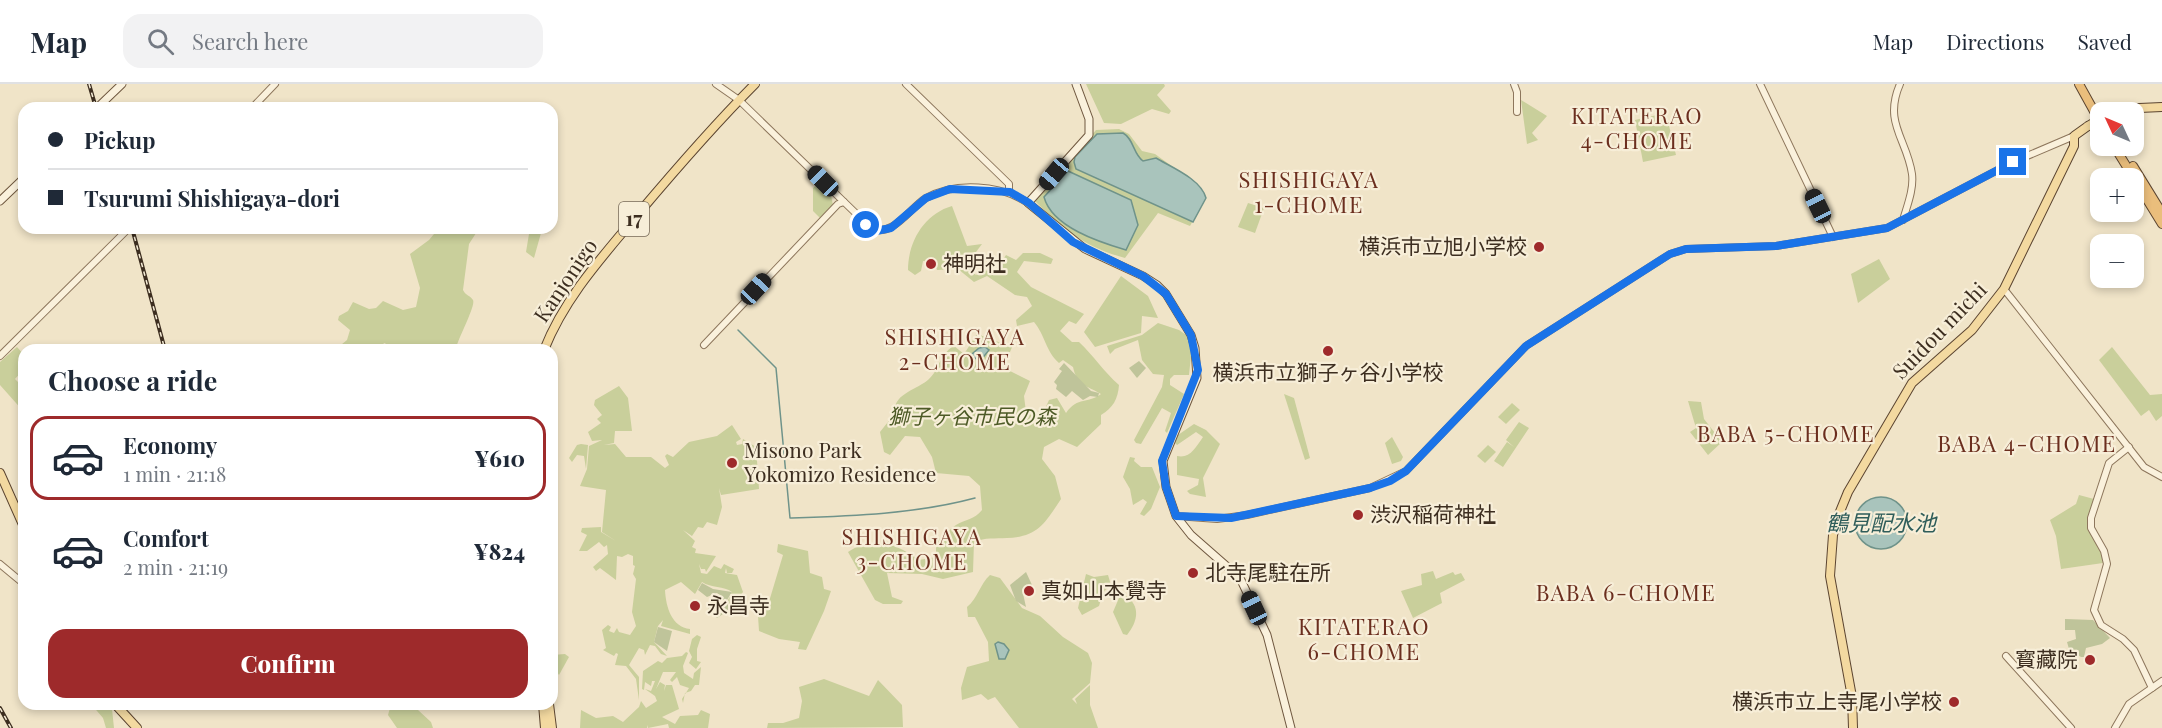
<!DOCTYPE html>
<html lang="en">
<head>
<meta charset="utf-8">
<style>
  body { margin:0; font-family:"Playfair Display","Noto Sans JP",serif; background:#f2f2f3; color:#1f2937; height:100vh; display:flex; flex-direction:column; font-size:22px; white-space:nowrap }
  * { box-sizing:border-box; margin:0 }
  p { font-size:20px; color:#747a83 }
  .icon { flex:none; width:33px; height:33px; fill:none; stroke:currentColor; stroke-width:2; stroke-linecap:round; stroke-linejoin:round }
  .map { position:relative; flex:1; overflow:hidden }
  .side { position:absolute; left:18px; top:260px; width:540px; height:366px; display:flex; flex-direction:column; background:#fff; border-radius:18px; box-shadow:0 3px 9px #0003 }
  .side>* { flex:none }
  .hud { position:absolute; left:18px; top:18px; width:540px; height:132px; border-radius:18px; box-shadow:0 3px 9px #0003; display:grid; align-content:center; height:132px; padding:0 30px; background:#fff }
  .needle { width:39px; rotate:314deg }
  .buttons { position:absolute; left:2090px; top:18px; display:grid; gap:12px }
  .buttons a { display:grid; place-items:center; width:54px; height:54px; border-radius:12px; background:#fff; box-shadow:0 3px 9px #0003; font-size:30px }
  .end { position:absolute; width:27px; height:27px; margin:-14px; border:8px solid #1a73e8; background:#fff; box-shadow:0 0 0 3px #fff }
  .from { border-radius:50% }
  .car { position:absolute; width:18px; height:36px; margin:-18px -9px; border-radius:8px; box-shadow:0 0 4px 2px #0007; background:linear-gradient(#222 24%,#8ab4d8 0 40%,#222 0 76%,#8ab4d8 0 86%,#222 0) }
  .hud b { display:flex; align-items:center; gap:21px; height:57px; font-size:22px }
  .hud b+b { border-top:2px solid #e0e1e3 }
  .hud i { width:15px; height:15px; background:#1f2937 }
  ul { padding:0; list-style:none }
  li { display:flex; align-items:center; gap:18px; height:84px; margin:0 12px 9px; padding:0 18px; border:3px solid transparent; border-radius:18px }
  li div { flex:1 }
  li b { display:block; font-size:22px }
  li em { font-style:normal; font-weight:800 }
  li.on { border-color:#9e2a2b }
  li>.icon { width:54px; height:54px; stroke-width:1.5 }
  h2 { padding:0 30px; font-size:27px; line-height:72px }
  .button { display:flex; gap:12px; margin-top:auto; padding:12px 30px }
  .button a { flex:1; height:69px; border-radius:18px; background:#9e2a2b; color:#fff; font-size:24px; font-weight:800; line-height:69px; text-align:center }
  header { display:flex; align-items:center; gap:36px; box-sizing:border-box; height:84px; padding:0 30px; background:#fff; border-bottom:2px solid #e0e1e3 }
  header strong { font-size:28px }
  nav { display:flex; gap:33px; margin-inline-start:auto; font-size:21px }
  .search { width:420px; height:54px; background:#f2f2f3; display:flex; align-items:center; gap:15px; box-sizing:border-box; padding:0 21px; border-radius:18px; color:#747a83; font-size:22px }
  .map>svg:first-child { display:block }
  .green { fill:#c9cf9b }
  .cemetery { fill:#bfc49a }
  .water { fill:#a9c4bc; stroke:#6f938a; stroke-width:1.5 }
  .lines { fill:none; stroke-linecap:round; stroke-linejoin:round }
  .stream { stroke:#6f938a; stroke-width:1.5 }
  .tertiary-casing { stroke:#8d765c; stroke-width:8 }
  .secondary-casing { stroke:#6f573f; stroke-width:9 }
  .primary-casing { stroke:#5b4430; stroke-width:10 }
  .trunk-casing { stroke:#5b4430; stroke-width:10 }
  .tertiary { stroke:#faf1dc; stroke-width:6 }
  .secondary { stroke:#faf1dc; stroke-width:7 }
  .primary { stroke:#f3d9a0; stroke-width:8 }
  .trunk { stroke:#eabe7c; stroke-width:8 }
  .rail-casing { stroke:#3d2e20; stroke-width:4 }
  .rail { stroke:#f7eed8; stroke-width:1.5; stroke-dasharray:4.5; stroke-linecap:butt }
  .primary-bridge-casing { stroke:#5b4430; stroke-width:10; stroke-linecap:butt }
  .primary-bridge { stroke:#f3d9a0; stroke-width:8 }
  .route { stroke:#1a73e8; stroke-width:8 }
  .poi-dot { fill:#9e2a2b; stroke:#f7eed8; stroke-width:2 }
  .labels { text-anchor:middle; stroke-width:4.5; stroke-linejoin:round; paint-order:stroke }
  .shield { fill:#f7eed8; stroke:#756857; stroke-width:1.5 }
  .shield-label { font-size:20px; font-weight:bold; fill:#3d2e20 }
  .poi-label { font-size:21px; fill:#3d2e20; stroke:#f7eed8; text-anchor:start }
  .street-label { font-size:21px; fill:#3d2e20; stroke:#f7eed8 }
  .park-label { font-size:21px; font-style:italic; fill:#4d5a26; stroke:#f7eed8 }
  .neighbourhood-label { font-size:22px; letter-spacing:1.5px; fill:#6b2e1e; stroke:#f7eed8 }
  .water-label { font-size:22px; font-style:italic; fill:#2f5d5a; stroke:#f7eed8 }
</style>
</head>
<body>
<header>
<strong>Map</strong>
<div class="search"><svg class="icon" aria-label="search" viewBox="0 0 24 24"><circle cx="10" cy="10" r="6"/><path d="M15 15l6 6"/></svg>Search here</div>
<nav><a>Map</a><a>Directions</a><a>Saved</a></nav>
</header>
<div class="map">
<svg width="2162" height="644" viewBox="0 0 2162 644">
  <rect width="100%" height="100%" fill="#f0e4c8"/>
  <g class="green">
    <path d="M 1086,0 L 1164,0 L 1165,2 L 1157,11 L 1171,27 L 1169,30 L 1152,25 L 1121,40 L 1104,39 Z"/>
    <path d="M 1521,16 L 1547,32 L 1532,49 L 1538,56 L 1527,60 Z"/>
    <path d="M 1666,29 L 1676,71 L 1643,78 L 1635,36 Z"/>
    <path d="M 1119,45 L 1129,50 L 1142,67 L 1155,70 L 1194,98 L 1206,113 L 1190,142 L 1158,129 L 1125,174 C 1087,164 1062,145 1035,117 L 1096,46 Z"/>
    <path d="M 819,99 L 831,112 L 833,121 L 820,134 L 813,127 L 813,104 Z"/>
    <path d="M 1248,119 L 1264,124 L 1255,149 L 1238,143 Z"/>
    <path d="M 952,122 L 967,162 L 982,160 L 976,168 L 967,171 L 962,178 L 976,191 L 982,187 L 996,186 L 1006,171 L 1016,176 L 1023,169 L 1040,169 L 1053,175 L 1051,180 L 1024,177 L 1017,188 L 1031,203 L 1084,230 L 1076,240 L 1069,237 L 1060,247 L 1072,258 L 1079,258 C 1094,272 1103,287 1119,301 C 1118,315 1113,324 1101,331 L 1101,340 L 1077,363 L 1059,355 L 1044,363 L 1042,375 L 1055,392 L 1061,415 C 1045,439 1038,453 1007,454 C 994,455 986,453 974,458 L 973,488 L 943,495 L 922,490 L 887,489 L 892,513 L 903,517 L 901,520 L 883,520 L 875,516 L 848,468 C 874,451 896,460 919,476 L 936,473 L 936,456 C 945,453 948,446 956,441 C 966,435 974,436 982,426 L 980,402 L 969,392 L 936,389 L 932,373 L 920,353 L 905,352 L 890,371 L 884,368 L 880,348 L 895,329 C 892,310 917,306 929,295 C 940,285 939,270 954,262 L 964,270 L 977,250 L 1012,263 L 1006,278 L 1010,287 L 1030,297 L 1024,312 L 1026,328 L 1036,334 L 1043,329 L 1049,316 L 1057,314 L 1066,329 C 1078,312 1088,320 1101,310 C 1086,301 1077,302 1073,283 L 1063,276 L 1059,279 C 1046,268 1045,251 1034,238 L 1017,242 L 1016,236 L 1032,222 L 1027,213 L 1015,211 L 987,192 L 974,198 L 958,185 L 937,186 L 934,178 L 923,177 L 921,187 L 915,191 L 908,186 C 908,158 924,130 952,122 Z"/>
    <path d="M 439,144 L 478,146 L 469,160 L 463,206 C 466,212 470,211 473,216 C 476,222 458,254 456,265 L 389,265 L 385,259 L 372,265 L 336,265 L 347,256 L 350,246 L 338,236 L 339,232 L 348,227 L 353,218 L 369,225 L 376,224 L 383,217 L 403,226 L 416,223 L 420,204 L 410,170 L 429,156 Z"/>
    <path d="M 530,144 L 546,144 L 541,149 L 534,174 L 526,168 Z"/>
    <path d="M 1879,175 L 1890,195 L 1858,219 L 1851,190 Z"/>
    <path d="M 1121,192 L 1148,212 L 1158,234 L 1142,232 L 1141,249 L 1095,263 L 1084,248 Z"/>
    <path d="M 1158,239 L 1179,246 L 1189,253 L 1191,272 L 1189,291 L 1174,291 L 1170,295 L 1170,301 L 1184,310 L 1167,349 L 1165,347 L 1171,329 L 1162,324 L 1141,360 L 1136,359 L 1134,356 L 1162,303 L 1164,291 L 1153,290 L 1142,276 L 1138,256 L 1115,265 L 1110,270 L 1107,262 L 1142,251 Z"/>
    <path d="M 17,263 L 24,271 L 24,285 L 15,295 L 24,304 L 24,328 L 0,301 L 0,278 Z"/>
    <path d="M 2112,263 L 2150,311 L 2162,310 L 2162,332 L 2156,337 L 2149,326 L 2141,332 L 2099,276 Z"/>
    <path d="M 619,302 L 628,314 L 632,347 L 615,347 L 614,359 L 604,361 L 615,360 L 626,373 L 651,373 L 665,384 L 669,381 L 665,372 L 667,370 L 673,373 L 689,358 L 717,352 L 732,341 L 741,355 L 736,358 L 737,361 L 742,360 L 743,355 L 756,363 L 759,405 L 721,411 L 719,404 L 722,423 L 717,441 L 707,438 L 703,444 L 698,443 L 692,452 L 683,446 L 695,457 L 692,463 L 696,465 L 695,469 L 716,472 L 706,488 L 705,485 L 701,485 L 699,480 L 701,489 L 707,490 L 714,482 L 721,485 L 724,480 L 734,485 L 732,489 L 727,489 L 726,484 L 725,489 L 737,491 L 743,508 L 730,525 L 728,516 L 732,508 C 724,502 711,504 702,498 L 695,510 L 681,498 L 665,506 C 666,524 672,543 690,545 L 690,550 L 661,542 L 663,536 L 658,542 L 654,558 L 667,572 L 661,570 L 655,562 L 650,561 L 645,571 L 644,566 L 639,564 L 629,581 L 639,593 L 639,616 L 636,595 L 626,582 L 615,581 L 618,570 L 616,569 L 614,572 L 603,566 L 606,564 L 602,546 L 608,541 L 611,543 L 609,547 L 614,549 L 617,544 L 619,548 L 630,551 L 636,542 L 632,528 L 636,495 L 633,490 L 635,482 L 633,481 L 633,472 L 628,470 L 622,473 L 617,472 L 616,496 L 600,484 L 596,487 L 593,483 L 608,470 L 607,461 L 604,463 L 599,458 L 587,467 L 579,467 L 587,451 L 581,448 L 582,444 L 601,443 L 601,448 L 616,457 L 602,448 L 606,406 L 580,402 L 587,385 L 589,362 L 602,356 L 592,357 L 588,348 L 601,339 L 597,335 L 602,331 L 594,321 L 595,316 Z"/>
    <path d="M 1284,310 L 1294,314 L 1310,374 L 1305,376 Z"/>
    <path d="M 1688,317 L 1701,318 L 1704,335 L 1722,358 L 1708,371 L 1690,348 L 1696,344 Z"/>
    <path d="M 1512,319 L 1520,326 L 1506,340 L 1498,333 Z"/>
    <path d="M 1519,338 L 1529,344 L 1503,383 L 1494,377 L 1507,358 L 1514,363 L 1506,356 Z"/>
    <path d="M 1194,340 L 1206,346 L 1220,360 L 1203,394 L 1206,413 L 1190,410 L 1187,407 L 1198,401 L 1199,395 L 1177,391 L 1177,372 C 1190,375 1196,363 1203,353 L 1196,348 L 1177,361 L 1175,359 L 1178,351 Z"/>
    <path d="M 1392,353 L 1403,373 L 1401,377 L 1392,380 L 1385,359 Z"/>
    <path d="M 581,360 L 588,361 L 586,385 L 584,372 L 577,371 L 572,378 L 569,374 L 577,361 Z"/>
    <path d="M 1488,361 L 1496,368 L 1485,379 L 1477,372 Z"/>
    <path d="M 1130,373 L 1135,374 L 1134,377 L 1141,383 L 1152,383 L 1160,403 L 1151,425 L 1144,432 L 1140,430 L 1147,418 L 1143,415 L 1133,421 L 1130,405 L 1123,393 Z"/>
    <path d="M 2079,411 L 2094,415 C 2082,456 2099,445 2103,479 L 2061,485 L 2056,452 L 2050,436 L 2076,420 Z"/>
    <path d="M 778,460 L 808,467 L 810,489 L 822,493 L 824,505 L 831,507 L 824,527 L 806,566 L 798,565 L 800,558 L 779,555 L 759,547 L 758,532 L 768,521 L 783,471 L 777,468 Z"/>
    <path d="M 1433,487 L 1436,495 L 1453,488 L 1455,491 L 1461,489 L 1465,496 L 1440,509 L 1442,519 L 1413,534 L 1401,507 L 1422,501 L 1421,490 Z"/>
    <path d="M 1086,490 L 1094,493 L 1108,491 L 1111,501 L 1103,508 L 1099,522 L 1082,531 L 1078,524 Z"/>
    <path d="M 990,491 L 1000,494 L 1022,524 L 1040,532 L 1063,553 L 1088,569 L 1092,579 L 1090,599 L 1072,615 L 1077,620 L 1075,615 L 1090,601 L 1090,621 L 1098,644 L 1019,644 L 995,613 L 988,616 L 981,610 L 962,616 L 961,604 L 967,583 L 989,577 L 988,558 L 975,533 L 968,533 L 967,523 C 978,514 980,500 990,491 Z"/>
    <path d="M 1125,511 C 1141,522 1138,537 1127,551 L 1123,550 L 1113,528 L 1119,514 Z"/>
    <path d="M 697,551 L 701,553 L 697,565 L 697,577 L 701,578 L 696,585 L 689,579 L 692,573 L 689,567 L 692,555 Z"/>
    <path d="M 686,568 L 688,569 L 683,582 L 684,589 L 693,595 L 694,589 L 701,583 L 699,601 L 695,601 L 691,607 L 685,609 L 683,619 L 682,615 L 689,604 L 680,601 L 677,593 L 672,598 L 670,596 L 676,588 L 663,588 L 656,605 L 660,598 L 665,601 L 664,607 L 666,601 L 672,601 L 679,625 L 662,633 L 675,640 L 680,632 L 698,631 L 701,626 L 710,630 L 708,644 L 669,644 L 668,640 L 648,644 L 648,641 L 647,644 L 580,644 L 581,626 L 596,634 L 613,632 L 623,638 L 639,623 L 641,617 L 646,624 L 657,617 L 655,612 L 645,605 L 651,607 L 655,597 L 652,597 L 651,602 L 645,598 L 644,606 L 642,605 L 643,587 L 658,577 L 662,579 L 667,574 L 682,572 Z"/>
    <path d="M 565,570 L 569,573 L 559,591 L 552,581 L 552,571 Z"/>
    <path d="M 824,595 L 869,612 L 878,596 L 902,621 L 903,643 L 767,644 L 768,639 L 783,639 L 799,634 L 802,617 L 799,603 Z"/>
    <path d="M 91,620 L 109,620 L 112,625 L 114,644 L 106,644 L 103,634 Z"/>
    <path d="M 383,620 L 424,620 L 418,626 L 431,638 L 433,644 L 397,644 L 388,631 L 390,624 Z"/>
  </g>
  <g class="cemetery">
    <path d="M 1139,277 L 1146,284 L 1137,294 L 1129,284 Z"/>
    <path d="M 1064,279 L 1091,307 L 1099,309 L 1098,313 L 1090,312 L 1083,316 L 1072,307 L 1066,313 L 1056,305 L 1057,301 L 1054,298 L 1062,287 L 1059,285 Z"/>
    <path d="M 1026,488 L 1032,501 L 1022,505 L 1026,523 L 1016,517 L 1010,501 Z"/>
    <path d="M 702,499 L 713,505 L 732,508 L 727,516 L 729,526 L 717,534 L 708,526 L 710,521 L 722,519 L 723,514 L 717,509 L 707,513 L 698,506 Z"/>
    <path d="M 2065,535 L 2093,536 L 2110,554 L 2102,560 L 2086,564 L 2084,573 L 2081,573 L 2069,565 L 2067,558 L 2076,555 L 2075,546 L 2065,546 Z"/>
    <path d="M 658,543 L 672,547 L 667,567 L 654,558 Z"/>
  </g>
  <g class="water">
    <path d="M 1123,49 C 1134,55 1133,70 1143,77 L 1156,74 C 1171,83 1201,95 1206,114 L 1193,138 L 1076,85 L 1074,78 L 1075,73 L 1097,50 Z"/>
    <path d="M 1068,87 L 1131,116 L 1138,141 L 1126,166 C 1099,158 1052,143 1044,113 Z"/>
    <path d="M 985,263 L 989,266 L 981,276 L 974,274 L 972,270 L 979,264 Z"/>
    <circle cx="1881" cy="439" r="26"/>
    <path d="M 998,558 L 1004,560 L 1009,566 L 1005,575 L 999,575 L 995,560 Z"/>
  </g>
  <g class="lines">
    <path class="stream" d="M 738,246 L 776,284 L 790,434 C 851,432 916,430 975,414"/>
    <g class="tertiary-casing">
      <g id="tertiary">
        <path d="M 716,0 L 739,16 L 872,145 C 893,153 910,124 926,114 C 956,97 1001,101 1028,119"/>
        <path d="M 906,0 L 1009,100 L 1009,108"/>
        <path d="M 1514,0 L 1517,8 L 1517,28"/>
        <path d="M 1760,0 L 1833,153"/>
        <path d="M 1900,0 C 1883,39 1907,55 1912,90 C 1914,105 1907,122 1903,136"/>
        <path d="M 252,24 L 275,0"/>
        <path d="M 2004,205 L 2144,383 L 2162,393"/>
        <path d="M 704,261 L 838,120 L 844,118"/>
        <path d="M 0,272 L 129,144"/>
        <path d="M 2129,363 L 2109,379 L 2091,434 L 2091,444 L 2104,467 L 2107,480 L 2094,526 L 2101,541 L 2123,555 L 2134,566 L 2152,604"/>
        <path d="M 1176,432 L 1217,435 L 1247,431 L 1370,404 L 1406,387 L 1526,262 L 1670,170 L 1686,165 L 1776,162 L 1887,144 L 2013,78 L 2074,52"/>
        <path d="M 0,480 L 24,500"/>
        <path d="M 2006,572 L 2071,644"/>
        <path d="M 2115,644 L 2129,620 L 2162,597"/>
      </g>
    </g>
    <g class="secondary-casing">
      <g id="secondary">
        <path d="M 1076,0 L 1089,35 L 1089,51 L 1028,119 L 1085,165 L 1143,192 L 1157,201 L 1166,210 L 1191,251 L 1195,264 L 1197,294 L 1163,377 L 1166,403 L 1176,432 L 1191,451 L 1240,494 L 1267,551 L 1291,644"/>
        <path d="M 97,24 L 122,0"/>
        <path d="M 0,117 L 24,94"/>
      </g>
    </g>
    <g class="primary-casing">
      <g id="primary">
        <path d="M 2110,28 L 2117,25 L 2162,23"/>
        <path d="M 544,266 C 565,213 603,172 638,130 C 676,85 713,42 755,0"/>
        <path d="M 0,389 L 24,443"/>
        <path d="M 115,620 L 137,644"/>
        <path d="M 543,620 L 545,644"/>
        <path d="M 549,620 L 552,644"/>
        <path d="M 1853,644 L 1852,613 L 1830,492 L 1833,451 L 1839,430 L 1848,408 L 1912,299 L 1972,246 L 2004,205 L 2074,62 L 2074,52 L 2088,42"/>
      </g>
    </g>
    <g class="trunk-casing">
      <g id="trunk">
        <path d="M 2079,0 L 2100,38"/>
        <path d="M 2114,62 L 2162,140"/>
        <path d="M 2133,82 L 2162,129"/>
      </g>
    </g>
    <use href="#tertiary" class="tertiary"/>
    <use href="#secondary" class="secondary"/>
    <use href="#primary" class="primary"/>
    <use href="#trunk" class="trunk"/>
    <g class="rail-casing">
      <g id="rail">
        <path d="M 89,0 L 96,24"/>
        <path d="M 132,144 L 165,266"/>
        <path d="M 0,624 L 11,644"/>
      </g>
    </g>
    <use href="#rail" class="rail"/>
    <g class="primary-bridge-casing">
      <path id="primary-bridge" d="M 2088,42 L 2100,35"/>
    </g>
    <use href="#primary-bridge" class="primary-bridge"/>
  </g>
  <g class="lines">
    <path class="route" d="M 866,141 L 876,147 L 891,144 L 926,114 L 950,105 L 1010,108 L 1029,119 L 1073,158 L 1143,192 L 1166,210 L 1191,251 L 1198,286 L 1162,377 L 1166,403 L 1176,432 L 1231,434 L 1370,404 L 1390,397 L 1406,387 L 1526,262 L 1670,170 L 1686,165 L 1776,162 L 1887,144 L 2013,78"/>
  </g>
  <g class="poi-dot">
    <circle cx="1539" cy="163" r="6"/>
    <circle cx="931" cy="180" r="6"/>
    <circle cx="1328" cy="267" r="6"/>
    <circle cx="732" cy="379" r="6"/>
    <circle cx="1358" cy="431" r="6"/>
    <circle cx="1193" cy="489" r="6"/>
    <circle cx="1029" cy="507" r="6"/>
    <circle cx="695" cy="522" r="6"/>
    <circle cx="2090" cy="576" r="6"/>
    <circle cx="1954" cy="618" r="6"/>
  </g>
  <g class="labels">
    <rect class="shield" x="619" y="118" width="30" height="34" rx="4.5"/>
    <g class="shield-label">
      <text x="634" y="142">17</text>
    </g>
    <g class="poi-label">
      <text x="1527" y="170" text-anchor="end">横浜市立旭小学校</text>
      <text x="943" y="187">神明社</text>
      <text x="1328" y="296" text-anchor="middle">横浜市立獅子ヶ谷小学校</text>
      <text x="744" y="374">Misono Park<tspan x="744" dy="24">Yokomizo Residence</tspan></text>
      <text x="1370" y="438">渋沢稲荷神社</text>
      <text x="1205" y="496">北寺尾駐在所</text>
      <text x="1041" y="514">真如山本覺寺</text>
      <text x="707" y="529">永昌寺</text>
      <text x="2078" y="583" text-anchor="end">寳藏院</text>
      <text x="1942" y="625" text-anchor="end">横浜市立上寺尾小学校</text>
    </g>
    <g class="street-label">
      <text transform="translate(566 197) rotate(-56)" y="7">Kanjonigo</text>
      <text transform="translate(1940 247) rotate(-46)" y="7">Suidou michi</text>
    </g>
    <g class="park-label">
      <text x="972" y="340">獅子ヶ谷市民の森</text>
    </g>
    <g class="neighbourhood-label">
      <text x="1637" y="40">KITATERAO<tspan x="1637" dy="25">4-CHOME</tspan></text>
      <text x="1309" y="104">SHISHIGAYA<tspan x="1309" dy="25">1-CHOME</tspan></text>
      <text x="955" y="261">SHISHIGAYA<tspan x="955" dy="25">2-CHOME</tspan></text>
      <text x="1786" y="358">BABA 5-CHOME</text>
      <text x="2027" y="368">BABA 4-CHOME</text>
      <text x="912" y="461">SHISHIGAYA<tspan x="912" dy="25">3-CHOME</tspan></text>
      <text x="1626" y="517">BABA 6-CHOME</text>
      <text x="1364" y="551">KITATERAO<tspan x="1364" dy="25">6-CHOME</tspan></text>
    </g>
    <g class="water-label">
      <text x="1881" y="447">鶴見配水池</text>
    </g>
  </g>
</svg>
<div class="buttons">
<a><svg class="needle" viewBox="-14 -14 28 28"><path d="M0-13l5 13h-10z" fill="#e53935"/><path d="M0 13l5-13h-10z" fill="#747a83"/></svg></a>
<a>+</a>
<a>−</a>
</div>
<i class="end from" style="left:866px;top:141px"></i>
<i class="end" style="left:2013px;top:78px"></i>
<i class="car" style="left:1054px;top:90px;rotate:220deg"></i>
<i class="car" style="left:823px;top:97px;rotate:315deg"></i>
<i class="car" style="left:1818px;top:122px;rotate:334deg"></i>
<i class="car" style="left:756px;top:205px;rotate:43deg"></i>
<i class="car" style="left:1254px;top:524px;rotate:335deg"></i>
<div class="hud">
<b><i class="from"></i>Pickup</b>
<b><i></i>Tsurumi Shishigaya-dori</b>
</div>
<section class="side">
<h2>Choose a ride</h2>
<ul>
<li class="on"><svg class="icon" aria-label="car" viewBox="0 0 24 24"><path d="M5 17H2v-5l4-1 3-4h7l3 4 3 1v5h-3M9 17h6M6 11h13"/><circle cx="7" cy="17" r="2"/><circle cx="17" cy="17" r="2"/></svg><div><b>Economy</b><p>1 min · 21:18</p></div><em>¥610</em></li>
<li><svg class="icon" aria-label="car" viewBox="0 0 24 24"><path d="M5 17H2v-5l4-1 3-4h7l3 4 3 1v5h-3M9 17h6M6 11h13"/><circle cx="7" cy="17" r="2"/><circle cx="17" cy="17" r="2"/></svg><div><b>Comfort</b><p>2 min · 21:19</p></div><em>¥824</em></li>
</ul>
<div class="button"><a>Confirm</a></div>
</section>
</div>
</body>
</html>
